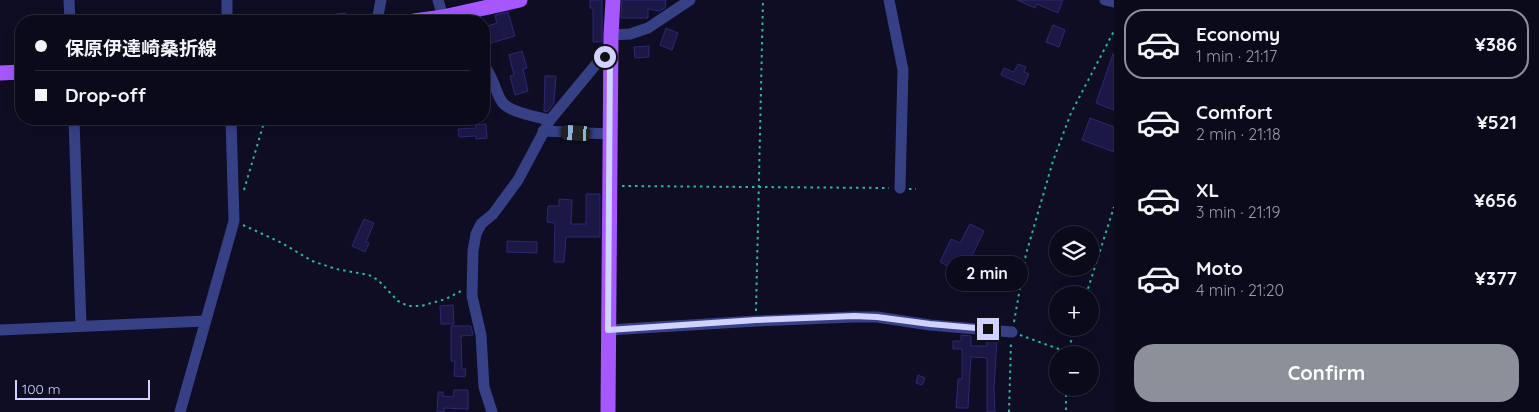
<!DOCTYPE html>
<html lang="en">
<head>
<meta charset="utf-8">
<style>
  body { margin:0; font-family:Quicksand,"Noto Sans JP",sans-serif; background:#131324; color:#f1f3f6; height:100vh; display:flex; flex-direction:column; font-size:19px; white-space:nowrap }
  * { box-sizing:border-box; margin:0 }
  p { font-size:16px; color:#999aa3 }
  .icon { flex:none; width:28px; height:28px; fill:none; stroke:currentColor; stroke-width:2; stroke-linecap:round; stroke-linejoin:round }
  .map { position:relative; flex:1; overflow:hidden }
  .drawer { display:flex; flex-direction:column; background:#0a0a1b; width:425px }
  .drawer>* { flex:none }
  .banner { position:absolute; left:15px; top:15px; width:475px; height:110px; border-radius:20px; box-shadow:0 2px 12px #0003,0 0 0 1px #2a2b3a; display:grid; align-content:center; height:110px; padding:0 20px; background:#0a0a1b }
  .controls { position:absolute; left:1049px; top:226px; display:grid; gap:10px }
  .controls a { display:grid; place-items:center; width:50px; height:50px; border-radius:50%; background:#0a0a1b; box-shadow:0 2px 12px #0003,0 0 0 1px #2a2b3a; font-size:25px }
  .scale { position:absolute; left:15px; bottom:12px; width:135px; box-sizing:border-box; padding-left:5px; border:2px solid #d0d2ff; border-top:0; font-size:14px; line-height:18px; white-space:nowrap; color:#d0d2ff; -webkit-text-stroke:4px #0e0d24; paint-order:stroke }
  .end { position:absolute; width:22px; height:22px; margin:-11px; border:6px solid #d0d2ff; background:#111; box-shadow:0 0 0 2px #111 }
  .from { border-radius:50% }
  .bubble { position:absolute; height:35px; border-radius:18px; background:#0a0a1b; box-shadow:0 2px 12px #0003,0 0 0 1px #2a2b3a; font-size:16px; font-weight:800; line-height:35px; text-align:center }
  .car { position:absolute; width:15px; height:30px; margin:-15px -8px; border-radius:6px; box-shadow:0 0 4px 1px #0007; background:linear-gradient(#222 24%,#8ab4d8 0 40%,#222 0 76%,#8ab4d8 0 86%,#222 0) }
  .banner b { display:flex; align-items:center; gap:18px; height:48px; font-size:19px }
  .banner b+b { border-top:1px solid #2a2b3a }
  .banner i { width:12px; height:12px; background:#f1f3f6 }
  ul { padding:9px 0 0; list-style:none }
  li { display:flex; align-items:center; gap:15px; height:70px; margin:0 10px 8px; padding:0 10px; border:2px solid transparent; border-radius:20px }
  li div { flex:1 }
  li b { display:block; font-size:19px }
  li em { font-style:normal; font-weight:800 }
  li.selected { border-color:#8c9099 }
  li>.icon { width:45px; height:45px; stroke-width:1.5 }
  .button { display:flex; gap:10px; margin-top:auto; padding:10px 20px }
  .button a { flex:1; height:58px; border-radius:20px; background:#8c9099; color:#fff; font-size:20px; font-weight:800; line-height:58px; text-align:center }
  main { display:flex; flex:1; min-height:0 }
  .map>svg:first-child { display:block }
  .building { fill:#1b1846; stroke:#2c2973 }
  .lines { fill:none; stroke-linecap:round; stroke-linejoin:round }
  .path { stroke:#29ba9b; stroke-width:2; stroke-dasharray:2.5 4; stroke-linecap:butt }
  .minor { stroke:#364085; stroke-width:11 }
  .major { stroke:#a657ff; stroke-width:15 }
  .route { stroke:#d0d2ff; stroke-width:6 }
</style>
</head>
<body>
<main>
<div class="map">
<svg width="1114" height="412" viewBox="0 0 1114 412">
  <rect width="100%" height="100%" fill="#0e0d24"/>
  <g class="building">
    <path d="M 590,0 L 602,0 L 602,42 L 593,42 L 593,8 L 590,8 Z"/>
    <path d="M 622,0 L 666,0 L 665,8 L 660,11 L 648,9 L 648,18 L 621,18 Z"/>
    <path d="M 1017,0 L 1063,0 L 1058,13 L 1037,4 L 1035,8 Z"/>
    <path d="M 508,12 L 515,36 L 484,45 L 484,27 L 497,23 L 495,15 Z"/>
    <path d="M 346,13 L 347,21 L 337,21 L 336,14 Z"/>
    <path d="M 1053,25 L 1065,30 L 1059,47 L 1046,42 Z"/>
    <path d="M 666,28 L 678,33 L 672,50 L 660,45 Z"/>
    <path d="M 649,46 L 649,57 L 635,58 L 634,47 Z"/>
    <path d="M 522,51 L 527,68 L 523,69 L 528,91 L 515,95 L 510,76 L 514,75 L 509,55 Z"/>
    <path d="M 1113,54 L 1114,54 L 1114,110 L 1096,103 Z"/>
    <path d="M 1018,64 L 1026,67 L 1024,72 L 1029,74 L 1024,85 L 1001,75 L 1004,68 L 1014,72 Z"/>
    <path d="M 545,76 L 556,76 L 554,103 L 547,112 L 544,111 Z"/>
    <path d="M 1090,118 L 1114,127 L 1114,152 L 1082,140 Z"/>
    <path d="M 486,124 L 487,138 L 476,139 L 476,136 L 459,137 L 458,129 L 476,128 L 475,125 Z"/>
    <path d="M 586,194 L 600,194 L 600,237 L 566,237 L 564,262 L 554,262 L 555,223 L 547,222 L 548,206 L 559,206 L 559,199 L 572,200 L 571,224 L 586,224 Z"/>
    <path d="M 364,219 L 374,223 L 366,242 L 369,243 L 365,252 L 352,246 Z"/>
    <path d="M 970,224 L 984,231 L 959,282 L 945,275 L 949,267 L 940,262 L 951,239 L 960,243 Z"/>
    <path d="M 507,241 L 537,242 L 537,253 L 507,252 Z"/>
    <path d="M 453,305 L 454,324 L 441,324 L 440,306 Z"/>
    <path d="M 451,326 L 471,326 L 473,335 L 461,336 L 462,369 L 466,369 L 465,377 L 454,376 L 455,361 L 451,361 Z"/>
    <path d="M 961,335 L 971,336 L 971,346 L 987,346 L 987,338 L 997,338 L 994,390 L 995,412 L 987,412 L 987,358 L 971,357 L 968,408 L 956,408 L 958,379 L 962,379 L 962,349 L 953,349 L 953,341 L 961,341 Z"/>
    <path d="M 918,375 L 925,378 L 922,385 L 916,383 Z"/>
    <path d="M 454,390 L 468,390 L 468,409 L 444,408 L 444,412 L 437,412 L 438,392 L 443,392 L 443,396 L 453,397 Z"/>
  </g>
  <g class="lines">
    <g class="path">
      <path d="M 622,186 L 889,188"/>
      <path d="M 909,189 L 916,189"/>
      <path d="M 244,190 L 265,119"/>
      <path d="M 243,225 L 282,243 L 312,261 L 336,269 L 369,275 L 378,280 L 398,301 L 408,306 L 421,306 L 446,299 L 463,290"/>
      <path d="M 1086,295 L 1114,207"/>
      <path d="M 756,311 L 763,0"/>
      <path d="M 1014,322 L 1026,254 L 1053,161 L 1071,113 L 1114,31"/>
      <path d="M 1020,335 L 1067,352"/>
      <path d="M 1067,355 L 1075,328"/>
      <path d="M 1066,388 L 1066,412"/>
      <path d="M 1009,412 L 1011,342"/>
    </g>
    <g class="minor">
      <path d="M 69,0 L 70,21"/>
      <path d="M 227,0 L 227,21"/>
      <path d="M 438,0 L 443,17"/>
      <path d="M 889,0 L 903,70 L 900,188"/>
      <path d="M 1105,0 L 1114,2"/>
      <path d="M 377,21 L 381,0"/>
      <path d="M 611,35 L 630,34 L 648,28 L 690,0"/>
      <path d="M 484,66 C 495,79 494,90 502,102 C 509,112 537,117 550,120"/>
      <path d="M 74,119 L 81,326"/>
      <path d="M 543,131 L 610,134"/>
      <path d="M 0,330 L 205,321"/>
      <path d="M 608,330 L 756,321 L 853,317 L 877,317 L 930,325 L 1012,332"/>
      <path d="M 180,412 L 234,221 L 231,119"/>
      <path d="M 492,412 L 484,387 L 481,335 L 472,296 L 473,251 L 476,234 L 481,224 L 493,214 L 518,180 L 550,120 L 598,62 L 610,55"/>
    </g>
    <g class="major">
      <path d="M 414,21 L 443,17 L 520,0"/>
      <path d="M 0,73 L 21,72"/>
      <path d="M 608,412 L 611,35 L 613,0"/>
    </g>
  </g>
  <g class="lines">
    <path class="route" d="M 605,57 L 610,55 L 608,330 L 756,320 L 854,316 L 877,317 L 930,324 L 988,329"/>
  </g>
</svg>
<div class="controls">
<a><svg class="icon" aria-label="layers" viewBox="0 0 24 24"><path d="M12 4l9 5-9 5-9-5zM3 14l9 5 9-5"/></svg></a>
<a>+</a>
<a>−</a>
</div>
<div class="scale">100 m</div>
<i class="end from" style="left:605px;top:57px"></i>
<i class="end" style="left:988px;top:329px"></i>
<div class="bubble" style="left:946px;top:256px;width:82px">2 min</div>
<i class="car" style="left:576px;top:133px;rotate:273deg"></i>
<div class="banner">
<b><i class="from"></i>保原伊達崎桑折線</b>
<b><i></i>Drop-off</b>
</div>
</div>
<section class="drawer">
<ul>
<li class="selected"><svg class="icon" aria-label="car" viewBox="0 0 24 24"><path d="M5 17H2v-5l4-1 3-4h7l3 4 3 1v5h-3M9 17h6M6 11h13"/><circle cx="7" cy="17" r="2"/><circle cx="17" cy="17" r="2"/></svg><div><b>Economy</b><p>1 min · 21:17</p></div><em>¥386</em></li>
<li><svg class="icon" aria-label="car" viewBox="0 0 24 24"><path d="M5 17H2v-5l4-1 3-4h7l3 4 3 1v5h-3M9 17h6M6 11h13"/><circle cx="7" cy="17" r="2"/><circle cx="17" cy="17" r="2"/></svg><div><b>Comfort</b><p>2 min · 21:18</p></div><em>¥521</em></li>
<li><svg class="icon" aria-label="car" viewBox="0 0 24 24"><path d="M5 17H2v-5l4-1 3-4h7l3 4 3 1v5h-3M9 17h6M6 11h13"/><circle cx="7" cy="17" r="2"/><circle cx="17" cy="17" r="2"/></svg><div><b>XL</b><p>3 min · 21:19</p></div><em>¥656</em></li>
<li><svg class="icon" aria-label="car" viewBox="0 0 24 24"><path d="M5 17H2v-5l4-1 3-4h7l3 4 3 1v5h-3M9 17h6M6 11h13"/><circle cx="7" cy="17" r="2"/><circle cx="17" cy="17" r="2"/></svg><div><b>Moto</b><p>4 min · 21:20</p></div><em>¥377</em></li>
</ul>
<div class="button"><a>Confirm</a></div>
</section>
</main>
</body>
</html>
